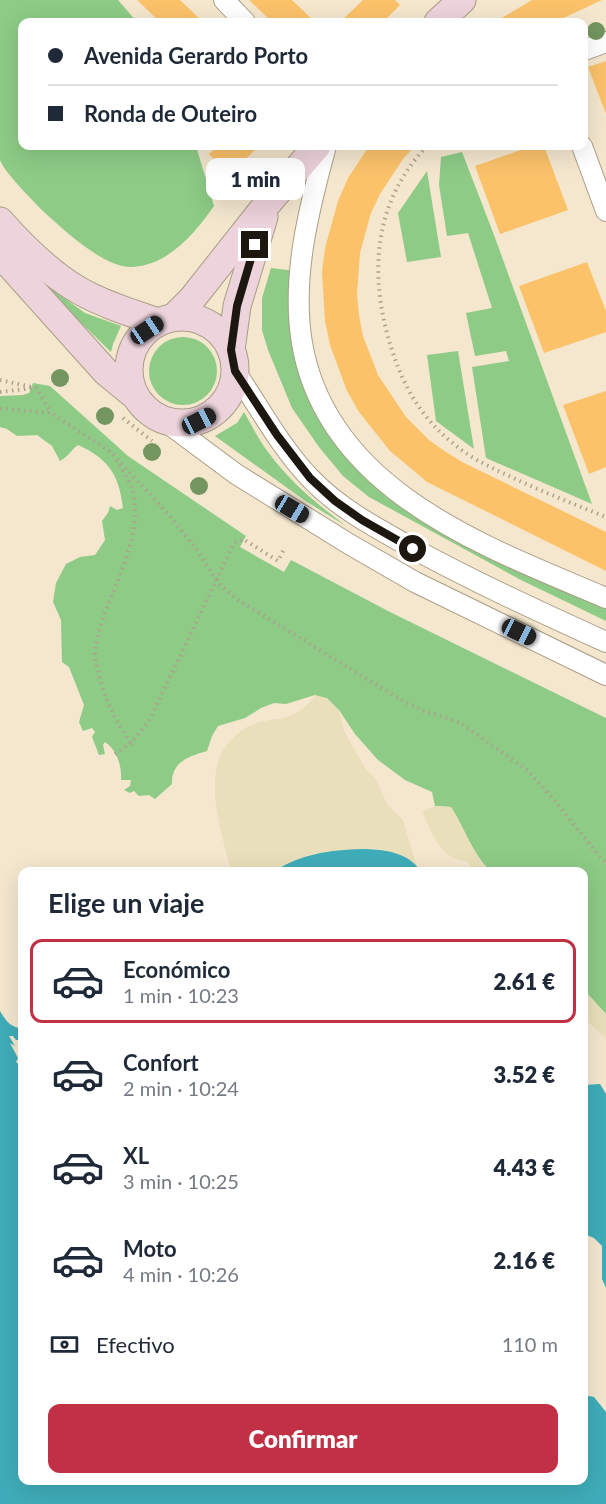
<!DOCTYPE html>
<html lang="es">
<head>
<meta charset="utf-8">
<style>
  body { margin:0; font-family:Lato,sans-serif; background:#f2f2f3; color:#1f2937; height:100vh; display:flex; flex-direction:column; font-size:22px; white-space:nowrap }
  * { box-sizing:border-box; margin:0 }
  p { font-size:20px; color:#747a83 }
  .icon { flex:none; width:33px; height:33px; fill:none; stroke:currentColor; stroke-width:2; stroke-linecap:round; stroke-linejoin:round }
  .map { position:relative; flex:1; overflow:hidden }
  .side { position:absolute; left:18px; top:867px; width:570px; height:618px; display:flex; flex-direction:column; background:#fff; border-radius:12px; box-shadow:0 6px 24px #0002 }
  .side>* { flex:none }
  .top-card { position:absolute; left:18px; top:18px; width:570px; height:132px; border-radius:12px; box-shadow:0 6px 24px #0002; display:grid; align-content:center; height:132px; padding:0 30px; background:#fff }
  .end { position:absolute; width:27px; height:27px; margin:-14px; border:8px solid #1c180f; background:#fff; box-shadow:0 0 0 3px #fff }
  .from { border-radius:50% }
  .bubble { position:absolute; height:42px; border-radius:12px; background:#fff; box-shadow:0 6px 24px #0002; font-size:20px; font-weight:800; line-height:42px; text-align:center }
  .car { position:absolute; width:18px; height:36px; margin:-18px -9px; border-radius:8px; box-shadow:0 0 4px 2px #0007; background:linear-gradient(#222 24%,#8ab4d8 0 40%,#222 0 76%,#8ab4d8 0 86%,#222 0) }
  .top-card b { display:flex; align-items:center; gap:21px; height:57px; font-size:22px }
  .top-card b+b { border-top:2px solid #e0e1e3 }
  .top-card i { width:15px; height:15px; background:#1f2937 }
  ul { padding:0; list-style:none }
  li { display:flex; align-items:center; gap:18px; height:84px; margin:0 12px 9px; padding:0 18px; border:3px solid transparent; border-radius:12px }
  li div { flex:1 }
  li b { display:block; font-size:22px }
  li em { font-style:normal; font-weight:800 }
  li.on { border-color:#c13044 }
  li>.icon { width:54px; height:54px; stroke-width:1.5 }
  h2 { padding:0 30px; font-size:27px; line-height:72px }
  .pay { display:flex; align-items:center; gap:15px; height:66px; padding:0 30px; font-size:22px }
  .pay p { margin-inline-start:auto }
  .cta { display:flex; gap:12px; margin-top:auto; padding:12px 30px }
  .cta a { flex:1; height:69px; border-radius:12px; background:#c13044; color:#fff; font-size:24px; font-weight:800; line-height:69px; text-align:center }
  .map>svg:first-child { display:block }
  .green { fill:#8dcb86 }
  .sand { fill:#e9dfba }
  .water { fill:#3fadb9 }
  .building { fill:#fbc26a }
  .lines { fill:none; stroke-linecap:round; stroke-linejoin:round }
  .street-casing { stroke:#a99d86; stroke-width:22 }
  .secondary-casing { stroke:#a99d86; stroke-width:29 }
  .path { stroke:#aca28e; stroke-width:4; stroke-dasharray:1.5 4.5; stroke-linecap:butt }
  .street { stroke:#fff; stroke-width:20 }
  .secondary { stroke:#edd3db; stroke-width:27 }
  .tree { fill:#739560 }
  .route { stroke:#1c180f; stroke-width:8 }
</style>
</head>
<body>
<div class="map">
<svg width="606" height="1504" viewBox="0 0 606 1504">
  <rect width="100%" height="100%" fill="#f4e7ce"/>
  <g class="green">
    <path d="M 0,0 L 118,0 L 137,22 L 22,22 L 22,146 L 196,146 L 214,206 C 195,233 169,265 132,267 C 104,268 64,230 44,212 C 35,203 4,172 0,160 C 0,152 0,133 0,123 C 0,82 0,41 0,0 Z"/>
    <path d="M 462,152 L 494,235 L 592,504 L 486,458 L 472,367 L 509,361 L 506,351 L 475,356 L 466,313 L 492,308 L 468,233 L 447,236 L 439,185 L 441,157 Z"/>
    <path d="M 427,171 L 441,257 L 407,262 L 398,213 Z"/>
    <path d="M 271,268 L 296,271 L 290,328 L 300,367 L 359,468 L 606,606 L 606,621 L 521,580 L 369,497 L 343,476 L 319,447 L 292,408 L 268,350 L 262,330 L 262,298 Z"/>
    <path d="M 33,276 L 85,313 L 121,326 L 113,344 L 111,352 Z"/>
    <circle cx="183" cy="371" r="34"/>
    <path d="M 458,351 L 474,449 L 436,421 L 427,355 Z"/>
    <path d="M 33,383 L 50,386 L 128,456 L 246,536 L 240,547 L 284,572 L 291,560 L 390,612 L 606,718 L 606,1014 L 584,990 L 584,872 L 490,871 C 472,853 465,829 451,807 L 435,806 L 432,792 L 405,780 L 378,760 L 355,734 L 339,710 L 315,695 L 286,704 L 274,703 L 261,708 L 245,718 L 218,726 L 212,736 L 207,751 C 189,756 171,762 172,784 L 155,799 L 149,795 L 139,796 L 134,791 L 130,793 L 124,790 L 130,786 L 131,780 L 121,780 C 122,766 117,750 105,742 L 103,745 L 105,754 L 99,755 L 92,737 L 95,732 L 92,728 L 83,731 L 79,722 L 84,705 L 69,667 L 62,662 L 61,620 L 53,602 L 56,583 L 66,564 L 80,557 L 95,555 L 105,540 L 102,521 L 108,513 L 110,506 L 117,510 L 123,508 C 119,475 109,459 78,445 C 71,450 68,457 60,461 L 52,446 L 37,435 L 17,436 L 7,429 L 0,427 L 0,396 L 23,395 L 29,393 Z"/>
    <path d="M 244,412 C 252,426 259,440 268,452 C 290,482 317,504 346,526 L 304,500 L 215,436 L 237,423 Z"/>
  </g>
  <g class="sand">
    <path d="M 315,695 L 327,698 L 339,710 L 344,731 L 366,770 L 375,778 L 387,804 L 403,820 L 417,867 L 401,856 L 380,849 L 362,849 L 311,854 L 287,864 L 274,871 L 231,871 C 222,833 199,771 232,739 C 237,734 244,728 251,725 C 279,714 293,726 315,695 Z"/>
    <path d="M 435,806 L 451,807 C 465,829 472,853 490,871 L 473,871 L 467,861 C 440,860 433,833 422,812 Z"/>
    <path d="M 584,990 L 606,1014 L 606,1039 L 584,1018 Z"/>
  </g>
  <g class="water">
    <path d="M 362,849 C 382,849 409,852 420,871 L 274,871 C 302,854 329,850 362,849 Z"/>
    <path d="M 0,1011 C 6,1021 11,1028 22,1028 L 22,1040 L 16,1040 L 13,1036 L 9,1036 L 15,1046 L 10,1043 L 18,1058 L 16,1062 L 22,1067 L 22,1480 L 584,1480 L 584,1395 L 594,1397 L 606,1412 L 606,1504 L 0,1504 Z"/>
    <path d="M 600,1084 L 606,1094 L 606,1288 L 602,1279 L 602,1246 L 594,1238 L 584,1234 L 584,1085 Z"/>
  </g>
  <g class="building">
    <path d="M 137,0 L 180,0 L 203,22 L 160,22 Z"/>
    <path d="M 249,0 L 292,0 L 315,22 L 272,22 Z"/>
    <path d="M 363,0 L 395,0 L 400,5 L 383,22 L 340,22 Z"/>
    <path d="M 532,0 L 602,0 L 555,22 L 495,22 Z"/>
    <path d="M 606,61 L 606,114 L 588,67 Z"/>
    <path d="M 218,146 L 259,146 L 229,175 L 209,154 Z"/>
    <path d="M 369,146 L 415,146 L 403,159 L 380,194 L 371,213 L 360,253 L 357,294 L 359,315 L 363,336 L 378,375 L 406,417 L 429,440 L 446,452 L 464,463 L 606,532 L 606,571 L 427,482 L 390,451 L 359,412 L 347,391 L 330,345 L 325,321 L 322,272 L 325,248 L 338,201 L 348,178 Z"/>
    <path d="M 532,146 L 544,146 L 568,210 L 500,234 L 475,166 Z"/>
    <path d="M 587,262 L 606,311 L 606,332 L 544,353 L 519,286 Z"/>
    <path d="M 606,391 L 606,467 L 589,474 L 563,405 Z"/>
  </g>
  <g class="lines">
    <g class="street-casing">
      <g id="street">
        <path d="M 224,0 L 245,22"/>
        <path d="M 584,50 L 606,42"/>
        <path d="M 326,146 C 309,208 291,278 302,343 C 327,491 486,547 606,598"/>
        <path d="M 582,146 L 606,211"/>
        <path d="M 235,371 C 259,407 281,448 311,479 C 338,507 371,525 405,544 C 470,580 538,611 606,642"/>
        <path d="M 166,422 L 236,474 L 349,544 L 415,582 L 606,675"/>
      </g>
    </g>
    <g class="secondary-casing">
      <g id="secondary">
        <path d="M 438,22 L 462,0"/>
        <path d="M 0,221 C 23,247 50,274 80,291 C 105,305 132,313 158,322"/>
        <path d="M 0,254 L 106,372 L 134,395"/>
        <circle cx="182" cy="370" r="53"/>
        <path d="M 174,317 L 192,299 L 267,204 L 317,146"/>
        <path d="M 231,350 L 237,306 L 264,217"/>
      </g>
    </g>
    <g class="path">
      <path d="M 427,146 C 377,198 369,265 387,333 C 399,378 417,415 454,444 C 470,458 490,467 509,476 C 541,491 573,504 606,517"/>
      <path d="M 0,380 L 36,388 L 51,413"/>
      <path d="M 0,392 L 33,388"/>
      <path d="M 0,409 L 51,413 L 111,452 L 169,515 L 197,550 L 219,584 L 238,600 L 401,700 L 421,710 L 459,722 L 527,770 L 550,795 L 606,864"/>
      <path d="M 123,418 L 152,441"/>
      <path d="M 116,460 C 123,471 132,483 134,496 C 142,551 102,599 95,651 C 94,656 96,663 98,669 C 104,699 113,717 131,743"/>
      <path d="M 115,754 L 131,743 L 150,719 L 234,543 L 243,539 L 278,561 L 285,547"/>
    </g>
    <use href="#street" class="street"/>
    <use href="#secondary" class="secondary"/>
  </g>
  <g class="tree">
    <circle cx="596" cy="31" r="9"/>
    <circle cx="60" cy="378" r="9"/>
    <circle cx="105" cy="416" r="9"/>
    <circle cx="152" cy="452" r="9"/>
    <circle cx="199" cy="486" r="9"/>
  </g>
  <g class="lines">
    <path class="route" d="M 255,245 L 237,306 L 231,350 L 235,371 L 277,435 L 310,478 L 335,501 L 362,520 L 413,549"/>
  </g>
</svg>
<i class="end from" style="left:413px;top:549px"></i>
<i class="end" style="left:255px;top:245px"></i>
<div class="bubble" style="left:206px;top:158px;width:99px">1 min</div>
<i class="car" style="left:147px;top:330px;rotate:56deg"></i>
<i class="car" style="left:199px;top:421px;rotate:63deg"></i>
<i class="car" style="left:292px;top:509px;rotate:121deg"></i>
<i class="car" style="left:519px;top:632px;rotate:116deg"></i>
<div class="top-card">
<b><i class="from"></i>Avenida Gerardo Porto</b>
<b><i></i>Ronda de Outeiro</b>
</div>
<section class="side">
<h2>Elige un viaje</h2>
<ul>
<li class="on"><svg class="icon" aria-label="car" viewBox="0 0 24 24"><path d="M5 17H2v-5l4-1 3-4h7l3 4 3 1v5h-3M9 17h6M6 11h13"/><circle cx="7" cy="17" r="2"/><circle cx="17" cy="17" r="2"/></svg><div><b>Económico</b><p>1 min · 10:23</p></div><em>2.61 €</em></li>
<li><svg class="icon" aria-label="car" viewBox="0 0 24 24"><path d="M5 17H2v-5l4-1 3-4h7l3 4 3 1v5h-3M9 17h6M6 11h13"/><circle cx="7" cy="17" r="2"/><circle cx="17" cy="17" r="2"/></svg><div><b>Confort</b><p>2 min · 10:24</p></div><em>3.52 €</em></li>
<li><svg class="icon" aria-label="car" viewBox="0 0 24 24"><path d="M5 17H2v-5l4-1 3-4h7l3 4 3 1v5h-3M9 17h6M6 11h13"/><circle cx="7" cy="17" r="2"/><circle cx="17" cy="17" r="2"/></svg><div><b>XL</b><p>3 min · 10:25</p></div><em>4.43 €</em></li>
<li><svg class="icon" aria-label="car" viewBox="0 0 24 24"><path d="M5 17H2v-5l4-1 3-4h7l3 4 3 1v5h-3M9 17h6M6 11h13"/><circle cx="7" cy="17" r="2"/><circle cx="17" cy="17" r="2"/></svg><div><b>Moto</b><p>4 min · 10:26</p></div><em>2.16 €</em></li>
</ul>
<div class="pay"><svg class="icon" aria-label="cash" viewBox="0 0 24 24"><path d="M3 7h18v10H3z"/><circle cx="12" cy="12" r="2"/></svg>Efectivo<p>110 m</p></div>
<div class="cta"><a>Confirmar</a></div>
</section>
</div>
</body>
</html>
